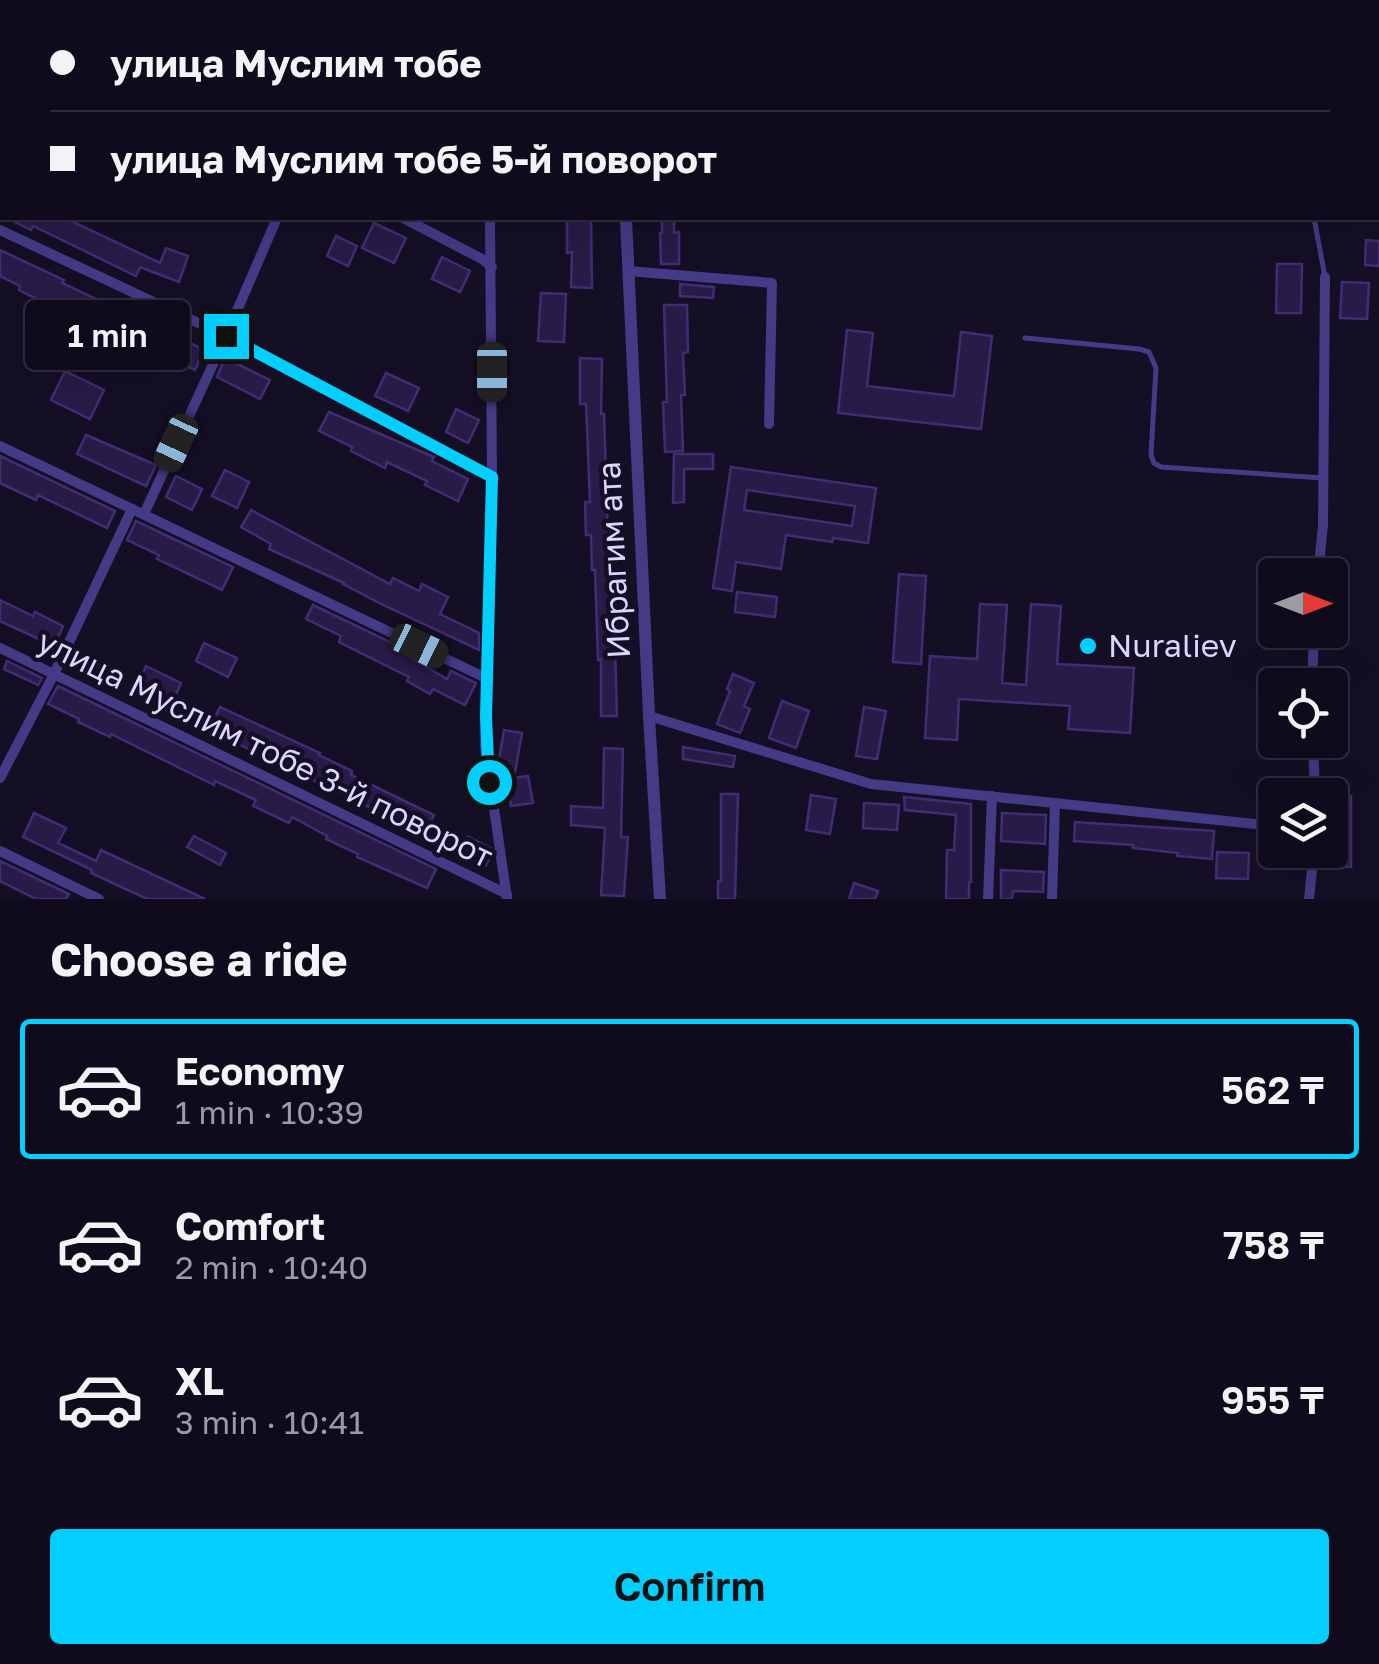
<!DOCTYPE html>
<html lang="en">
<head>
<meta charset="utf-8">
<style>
  body { margin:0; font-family:"Golos Text",sans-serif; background:#1e1929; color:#f1f3f6; height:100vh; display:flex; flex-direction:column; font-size:38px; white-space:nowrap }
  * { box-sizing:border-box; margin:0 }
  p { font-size:32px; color:#9c9ba3 }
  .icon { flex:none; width:55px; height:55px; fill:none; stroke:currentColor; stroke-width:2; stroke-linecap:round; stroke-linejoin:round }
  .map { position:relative; height:899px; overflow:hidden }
  .details { display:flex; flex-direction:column; background:#100b1c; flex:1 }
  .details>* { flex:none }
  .top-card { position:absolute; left:0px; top:0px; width:1380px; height:220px; box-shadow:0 10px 40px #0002,0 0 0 2px #302b3b; display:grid; align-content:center; height:220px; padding:0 50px; background:#100b1c }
  .needle { width:65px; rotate:90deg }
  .tools { position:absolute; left:1258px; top:558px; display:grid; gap:20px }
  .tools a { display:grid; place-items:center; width:90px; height:90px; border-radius:10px; background:#100b1c; box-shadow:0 10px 40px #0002,0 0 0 2px #302b3b; font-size:50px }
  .end { position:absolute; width:45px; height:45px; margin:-22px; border:12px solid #02cffe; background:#111; box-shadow:0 0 0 5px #111 }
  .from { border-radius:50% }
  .bubble { position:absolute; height:70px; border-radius:10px; background:#100b1c; box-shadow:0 10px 40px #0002,0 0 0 2px #302b3b; font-size:32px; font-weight:600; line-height:70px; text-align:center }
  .car { position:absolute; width:30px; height:60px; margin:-30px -15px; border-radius:12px; box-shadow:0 0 8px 2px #0007; background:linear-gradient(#222 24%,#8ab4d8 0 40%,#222 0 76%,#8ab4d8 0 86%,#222 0) }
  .top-card b { display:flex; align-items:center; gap:35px; height:95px; font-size:38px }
  .top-card b+b { border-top:2px solid #302b3b }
  .top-card i { width:25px; height:25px; background:#f1f3f6 }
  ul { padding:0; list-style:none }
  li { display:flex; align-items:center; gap:30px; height:140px; margin:0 20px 15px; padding:0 30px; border:5px solid transparent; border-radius:10px }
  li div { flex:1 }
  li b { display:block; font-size:38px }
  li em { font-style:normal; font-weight:600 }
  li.on { border-color:#02cffe }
  li>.icon { width:90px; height:90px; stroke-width:1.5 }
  h2 { padding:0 50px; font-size:45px; line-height:120px }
  .cta { display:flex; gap:20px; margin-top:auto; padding:20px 50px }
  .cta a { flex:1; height:115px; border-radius:10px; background:#02cffe; color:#111; font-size:40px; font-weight:600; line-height:115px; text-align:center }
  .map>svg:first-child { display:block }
  .building { fill:#281b47; stroke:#412d73; stroke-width:2.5; fill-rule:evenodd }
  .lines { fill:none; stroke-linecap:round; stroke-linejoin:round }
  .service { stroke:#443a85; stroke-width:5 }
  .minor { stroke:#443a85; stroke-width:10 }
  .tertiary { stroke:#443a85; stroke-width:12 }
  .route { stroke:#02cffe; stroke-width:12 }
  .poi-dot { fill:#02cffe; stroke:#150f26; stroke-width:4 }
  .labels { text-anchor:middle; stroke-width:9; stroke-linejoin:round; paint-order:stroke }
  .street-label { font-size:32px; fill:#ddd5ff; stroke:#150f26 }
  .poi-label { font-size:32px; fill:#ddd5ff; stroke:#150f26; text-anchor:start }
</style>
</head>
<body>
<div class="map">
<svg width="1379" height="899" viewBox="0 0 1379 899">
  <rect width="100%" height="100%" fill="#150f26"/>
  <g class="building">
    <path d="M 7,218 L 65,218 L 160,263 L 166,248 L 188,256 L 179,282 L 140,267 L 136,276 L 33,226 L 31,230 Z"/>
    <path d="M 567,218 L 591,218 L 592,288 L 571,287 L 572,252 L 567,253 Z"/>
    <path d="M 662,218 L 674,218 L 674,233 L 679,232 L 679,264 L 661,264 L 660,233 L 662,233 Z"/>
    <path d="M 374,223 L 406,238 L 394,263 L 362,248 Z"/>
    <path d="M 336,236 L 357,246 L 348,266 L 327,256 Z"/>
    <path d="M 1366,240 L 1379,241 L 1379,266 L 1365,265 Z"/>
    <path d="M 0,250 L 64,280 L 62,283 L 205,350 L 195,370 L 128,339 L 129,337 L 102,324 L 103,322 L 55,299 L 51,306 L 19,290 L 20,286 L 0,276 Z"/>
    <path d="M 442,257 L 470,271 L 460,292 L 432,279 Z"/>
    <path d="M 1277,264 L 1302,264 L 1301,313 L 1276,313 Z"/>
    <path d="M 1342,282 L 1369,283 L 1367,319 L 1340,318 Z"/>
    <path d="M 680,284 L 714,287 L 713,298 L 680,296 Z"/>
    <path d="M 541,293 L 566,294 L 564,342 L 538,341 Z"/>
    <path d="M 664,305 L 687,305 L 688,352 L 683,353 L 685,395 L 681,395 L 683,451 L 665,452 L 663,402 L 667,402 Z"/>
    <path d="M 847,330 L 873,333 L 867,386 L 954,396 L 961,332 L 992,336 L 981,429 L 838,413 Z"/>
    <path d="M 225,358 L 270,380 L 260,399 L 217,377 Z"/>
    <path d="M 580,358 L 602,359 L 601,414 L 604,414 L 608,539 L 610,539 L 613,576 L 617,716 L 601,716 L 601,659 L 598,660 L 595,570 L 592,570 L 591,535 L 586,535 L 585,502 L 590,502 L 586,404 L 580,404 Z"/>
    <path d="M 65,371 L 104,390 L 90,419 L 51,400 Z"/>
    <path d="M 386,373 L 419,388 L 408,411 L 375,396 Z"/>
    <path d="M 456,409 L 479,420 L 468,443 L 446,432 Z"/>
    <path d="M 329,412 L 434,457 L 432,461 L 468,479 L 458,501 L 425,485 L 427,481 L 387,462 L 385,468 L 351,451 L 352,447 L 319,431 Z"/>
    <path d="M 86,435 L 156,465 L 146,486 L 77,454 Z"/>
    <path d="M 674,454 L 713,454 L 713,469 L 684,469 L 684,502 L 673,503 Z"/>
    <path d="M 0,456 L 115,511 L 107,528 L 38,495 L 36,500 L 0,483 Z"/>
    <path d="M 731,467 L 876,488 L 868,543 L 833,538 L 832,542 L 786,535 L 781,569 L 736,562 L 732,591 L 713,588 ZM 747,490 L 855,506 L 852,526 L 744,510 Z"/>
    <path d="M 225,470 L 249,482 L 237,508 L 212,496 Z"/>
    <path d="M 176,476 L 202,489 L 192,510 L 166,497 Z"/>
    <path d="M 251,510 L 390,584 L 393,578 L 419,591 L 422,584 L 448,597 L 440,614 L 479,633 L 479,650 L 381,604 L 343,584 L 344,583 L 269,549 L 271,544 L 241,527 Z"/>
    <path d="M 136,521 L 233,567 L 222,590 L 157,559 L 159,555 L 127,540 Z"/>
    <path d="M 899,574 L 926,576 L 921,664 L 893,662 Z"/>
    <path d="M 737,592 L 777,597 L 775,617 L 735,612 Z"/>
    <path d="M 0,600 L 33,616 L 35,612 L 63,626 L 54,646 L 0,621 Z"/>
    <path d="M 980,604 L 1007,605 L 1002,683 L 1026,685 L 1031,604 L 1061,606 L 1057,664 L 1134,668 L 1130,733 L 1068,729 L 1070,706 L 959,699 L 957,740 L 925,738 L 930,656 L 977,659 Z"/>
    <path d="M 313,605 L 413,653 L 411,658 L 447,679 L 451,671 L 476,683 L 465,705 L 433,689 L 430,694 L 407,681 L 409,677 L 339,642 L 341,636 L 306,619 Z"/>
    <path d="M 204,643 L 237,658 L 228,677 L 196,661 Z"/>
    <path d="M 7,661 L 42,678 L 38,685 L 4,669 Z"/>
    <path d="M 146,666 L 181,683 L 170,708 L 135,691 Z"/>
    <path d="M 733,674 L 754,683 L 744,706 L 750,709 L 740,733 L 717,724 L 730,691 L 727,689 Z"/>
    <path d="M 58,686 L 436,869 L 427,888 L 357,857 L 358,854 L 326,839 L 327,836 L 292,817 L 289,823 L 253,806 L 256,800 L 215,781 L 214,785 L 111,734 L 110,737 L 78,722 L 79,719 L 48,704 Z"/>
    <path d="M 782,701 L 809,711 L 796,748 L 769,738 Z"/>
    <path d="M 220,707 L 320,753 L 319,755 L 352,771 L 351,775 L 434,815 L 425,834 L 209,730 Z"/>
    <path d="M 864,707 L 886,711 L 877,759 L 856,756 Z"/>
    <path d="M 504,730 L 522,733 L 514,778 L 528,776 L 533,803 L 511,806 L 504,766 L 498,765 Z"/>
    <path d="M 683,747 L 735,756 L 733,767 L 683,759 Z"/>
    <path d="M 604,748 L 623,749 L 621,837 L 628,837 L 624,896 L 601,895 L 605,828 L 571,825 L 571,806 L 603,808 Z"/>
    <path d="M 721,794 L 738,794 L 735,899 L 718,899 L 718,881 L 721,881 Z"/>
    <path d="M 811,795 L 836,799 L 830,834 L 806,830 Z"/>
    <path d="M 1330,796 L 1351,796 L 1351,867 L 1329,867 Z"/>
    <path d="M 904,797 L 971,804 L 971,882 L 969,882 L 969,899 L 946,899 L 947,850 L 954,850 L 956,815 L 905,810 Z"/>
    <path d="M 864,803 L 899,805 L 897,830 L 863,828 Z"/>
    <path d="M 34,813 L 66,828 L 58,843 L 96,861 L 101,850 L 205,899 L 147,899 L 91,873 L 92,870 L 23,837 Z"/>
    <path d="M 1002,813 L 1046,815 L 1045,844 L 1001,841 Z"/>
    <path d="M 1075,822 L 1214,831 L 1212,859 L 1177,856 L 1178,853 L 1133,848 L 1133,845 L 1074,841 Z"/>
    <path d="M 194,836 L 226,853 L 220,865 L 187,847 Z"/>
    <path d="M 468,837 L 491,848 L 492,853 L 486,865 L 460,853 Z"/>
    <path d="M 1217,852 L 1249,853 L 1248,879 L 1216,878 Z"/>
    <path d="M 0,861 L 69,894 L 66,899 L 36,899 L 0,881 Z"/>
    <path d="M 1001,870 L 1044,872 L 1043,892 L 1013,891 L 1012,899 L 1001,899 Z"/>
    <path d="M 854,883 L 878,891 L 875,899 L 849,899 Z"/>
  </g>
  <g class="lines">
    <g class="service">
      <path d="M 1275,0 L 1276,2"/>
      <path d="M 1314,218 L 1325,277"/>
      <path d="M 1025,338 L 1139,349 L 1149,352 L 1156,368 L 1151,455 L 1154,463 L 1161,467 L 1323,478"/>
    </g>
    <g class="minor">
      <path d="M 387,0 L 392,2"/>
      <path d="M 484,0 L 484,2"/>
      <path d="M 370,2 L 371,0"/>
      <path d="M 0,26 L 2,27"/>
      <path d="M 403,218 L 482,259 L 492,267"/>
      <path d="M 490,218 L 492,477 L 485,746 L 507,899"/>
      <path d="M 0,230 L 226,336 L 492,477"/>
      <path d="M 628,271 L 772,283 L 769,424"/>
      <path d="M 0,446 L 488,679"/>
      <path d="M 144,514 L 226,336 L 277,218"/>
      <path d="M 1318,575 L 1323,525 L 1325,277"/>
      <path d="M 0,648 L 507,894"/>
      <path d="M 1312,685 L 1314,630"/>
      <path d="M 649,716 L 871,784 L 1275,826"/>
      <path d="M 1313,740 L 1315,795"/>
      <path d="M 0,778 L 54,674 L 132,509"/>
      <path d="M 0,851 L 99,899"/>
      <path d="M 988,899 L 992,796"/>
      <path d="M 1052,899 L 1055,803"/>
      <path d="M 1309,899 L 1314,850"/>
    </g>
    <g class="tertiary">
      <path d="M 618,0 L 619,2"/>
      <path d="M 626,218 L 649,716 L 660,899"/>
    </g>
  </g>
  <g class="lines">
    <path class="route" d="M 226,336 L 492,477 L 486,717 L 489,782"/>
  </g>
  <circle class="poi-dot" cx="1088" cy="646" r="10"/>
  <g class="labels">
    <g class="street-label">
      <text transform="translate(614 560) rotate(-93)" y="11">Ибрагим ата</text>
      <text transform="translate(265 749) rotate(26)" y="11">улица Муслим тобе 3-й поворот</text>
    </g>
    <g class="poi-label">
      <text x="1108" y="657">Nuraliev</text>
    </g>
  </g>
</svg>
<div class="tools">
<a><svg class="needle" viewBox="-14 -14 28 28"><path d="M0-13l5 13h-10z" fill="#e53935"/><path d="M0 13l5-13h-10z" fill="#9c9ba3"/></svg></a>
<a><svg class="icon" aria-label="locate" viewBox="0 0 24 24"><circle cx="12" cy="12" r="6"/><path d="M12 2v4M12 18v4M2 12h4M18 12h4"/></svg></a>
<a><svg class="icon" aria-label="layers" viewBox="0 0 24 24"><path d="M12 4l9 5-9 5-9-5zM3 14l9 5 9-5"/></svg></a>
</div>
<i class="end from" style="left:489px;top:782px"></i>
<i class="end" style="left:226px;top:336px"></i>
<div class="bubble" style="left:25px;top:300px;width:165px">1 min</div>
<i class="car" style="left:492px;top:372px;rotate:180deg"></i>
<i class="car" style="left:176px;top:443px;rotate:205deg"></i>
<i class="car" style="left:419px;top:646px;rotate:116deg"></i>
<div class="top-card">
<b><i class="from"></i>улица Муслим тобе</b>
<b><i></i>улица Муслим тобе 5-й поворот</b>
</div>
</div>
<section class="details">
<h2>Choose a ride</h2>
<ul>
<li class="on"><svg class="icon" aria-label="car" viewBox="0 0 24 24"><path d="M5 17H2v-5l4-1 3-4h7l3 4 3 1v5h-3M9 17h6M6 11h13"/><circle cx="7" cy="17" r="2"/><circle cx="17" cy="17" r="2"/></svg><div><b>Economy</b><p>1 min · 10:39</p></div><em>562 ₸</em></li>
<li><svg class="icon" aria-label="car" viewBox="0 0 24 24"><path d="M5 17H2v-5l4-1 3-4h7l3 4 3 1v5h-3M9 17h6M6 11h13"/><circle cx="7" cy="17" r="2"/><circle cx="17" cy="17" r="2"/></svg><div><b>Comfort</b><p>2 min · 10:40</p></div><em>758 ₸</em></li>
<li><svg class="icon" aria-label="car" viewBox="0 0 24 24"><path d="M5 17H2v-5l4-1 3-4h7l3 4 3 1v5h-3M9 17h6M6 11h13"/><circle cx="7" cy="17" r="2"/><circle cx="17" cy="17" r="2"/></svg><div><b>XL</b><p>3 min · 10:41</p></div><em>955 ₸</em></li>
</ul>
<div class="cta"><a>Confirm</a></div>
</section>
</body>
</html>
